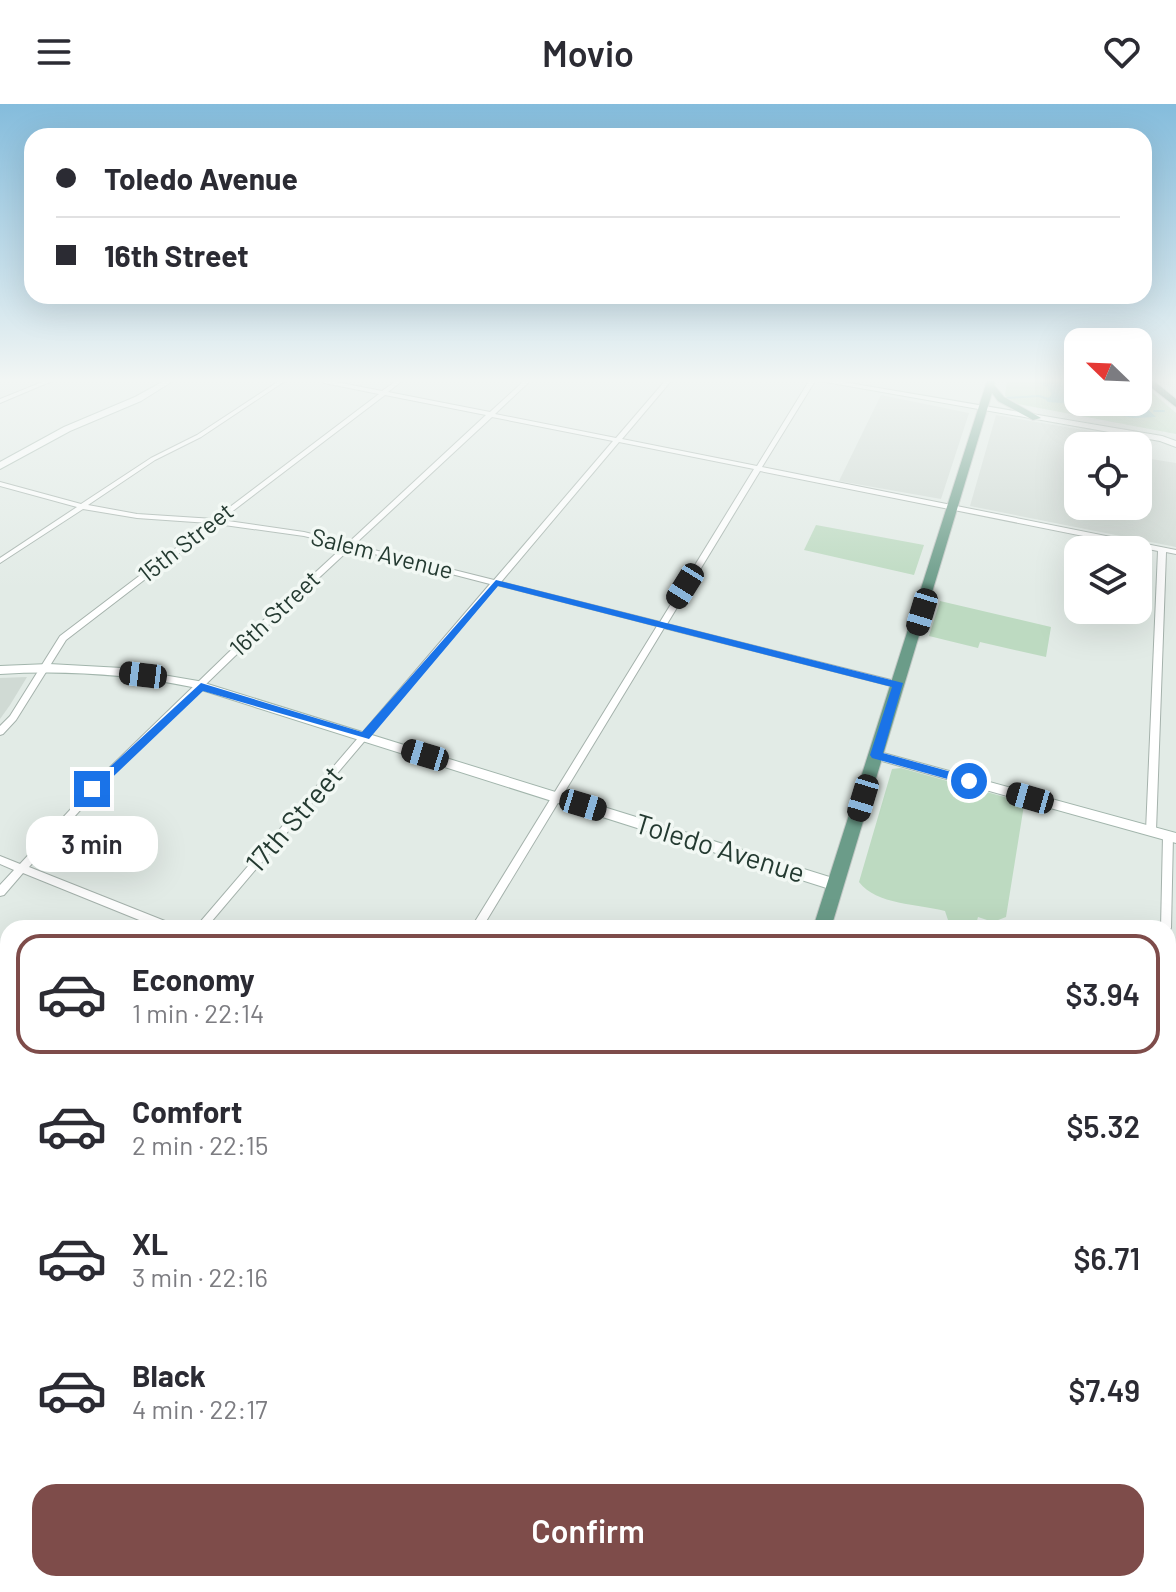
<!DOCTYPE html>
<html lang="en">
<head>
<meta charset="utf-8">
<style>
  body { margin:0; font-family:Barlow,sans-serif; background:#f2f2f3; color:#2b2b33; height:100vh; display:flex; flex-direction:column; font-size:30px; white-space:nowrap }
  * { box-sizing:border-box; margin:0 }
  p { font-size:26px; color:#7c7c81 }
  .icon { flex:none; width:44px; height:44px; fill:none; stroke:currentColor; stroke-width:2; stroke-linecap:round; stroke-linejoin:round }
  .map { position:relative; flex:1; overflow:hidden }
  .side { position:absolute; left:0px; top:816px; width:1176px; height:672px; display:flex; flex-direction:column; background:#fff; border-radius:24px 24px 0 0; box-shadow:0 8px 32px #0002 }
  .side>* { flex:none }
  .guide { position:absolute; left:24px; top:24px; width:1128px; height:176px; border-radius:24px; box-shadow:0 8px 32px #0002; display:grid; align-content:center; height:176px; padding:0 32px; background:#fff }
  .needle { width:52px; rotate:293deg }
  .buttons { position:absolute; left:1064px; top:224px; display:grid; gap:16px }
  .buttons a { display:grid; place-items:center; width:88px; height:88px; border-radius:16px; background:#fff; box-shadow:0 8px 32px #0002; font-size:40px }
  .end { position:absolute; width:36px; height:36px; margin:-18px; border:10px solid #1a73e8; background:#fff; box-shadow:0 0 0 4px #fff }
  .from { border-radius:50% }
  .bubble { position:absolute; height:56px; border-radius:24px; background:#fff; box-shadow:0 8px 32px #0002; font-size:26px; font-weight:600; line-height:56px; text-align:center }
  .car { position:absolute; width:24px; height:48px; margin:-24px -12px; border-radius:10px; box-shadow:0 0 6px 2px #0007; background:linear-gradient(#222 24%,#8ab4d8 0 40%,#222 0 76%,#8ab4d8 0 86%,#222 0) }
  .guide b { display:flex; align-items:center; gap:28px; height:76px; font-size:30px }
  .guide b+b { border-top:2px solid #e1e1e2 }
  .guide i { width:20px; height:20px; background:#2b2b33 }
  ul { padding:14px 0 0; list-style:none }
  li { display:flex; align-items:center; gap:24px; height:120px; margin:0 16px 12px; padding:0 16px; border:4px solid transparent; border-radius:24px }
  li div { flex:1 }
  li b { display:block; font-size:30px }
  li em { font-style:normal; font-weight:600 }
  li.active { border-color:#7e4c4a }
  li>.icon { width:72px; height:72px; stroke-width:1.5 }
  .action { display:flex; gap:16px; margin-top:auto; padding:16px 32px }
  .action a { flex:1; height:92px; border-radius:24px; background:#7e4c4a; color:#fff; font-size:32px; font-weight:600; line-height:92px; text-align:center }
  header { display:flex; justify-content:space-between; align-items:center; height:104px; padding:0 32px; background:#fff; font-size:36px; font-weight:600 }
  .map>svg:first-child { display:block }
  .built { fill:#d0dad4 }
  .green { fill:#bddac1 }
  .water { fill:#8fc9cb }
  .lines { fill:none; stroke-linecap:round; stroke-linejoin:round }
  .stream { stroke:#8fc9cb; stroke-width:2 }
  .street-casing { stroke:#a5b2ac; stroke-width:2 }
  .secondary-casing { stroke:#a2b5ac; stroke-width:2 }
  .primary-casing { stroke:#c2c8c5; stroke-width:2 }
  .highway-casing { stroke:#c2c8c5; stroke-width:2 }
  .street { fill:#fff; fill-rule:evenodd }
  .secondary { fill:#fff; fill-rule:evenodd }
  .primary { fill:#6b9c89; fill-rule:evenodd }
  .highway { fill:#326353; fill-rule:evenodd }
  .route { fill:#1a73e8 }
  .labels { text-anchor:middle; stroke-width:7; stroke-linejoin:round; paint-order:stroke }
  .far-street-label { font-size:24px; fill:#243a31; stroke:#f2f8f4 }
  .street-label { font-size:28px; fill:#243a31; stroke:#f2f8f4 }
</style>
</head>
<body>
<header><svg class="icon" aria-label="menu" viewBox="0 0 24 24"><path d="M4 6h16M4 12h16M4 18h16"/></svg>Movio<svg class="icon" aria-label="heart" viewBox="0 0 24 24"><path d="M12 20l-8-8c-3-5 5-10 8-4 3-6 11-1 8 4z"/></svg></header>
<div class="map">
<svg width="1176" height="1488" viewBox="0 0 1176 1488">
  <rect width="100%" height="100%" fill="#e2ebe6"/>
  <g class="built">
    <path d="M 881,291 L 969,309 L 941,395 L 839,377 Z"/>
    <path d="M 996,311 L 1124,333 L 1124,342 L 1078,342 L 1078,402 L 1138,402 L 1138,353 L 1176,359 L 1176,443 L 970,402 Z"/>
    <path d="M 27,573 L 10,601 L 0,615 L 0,574 Z"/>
  </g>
  <g class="green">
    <path d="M 1007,277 L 1078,277 L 1078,298 L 1138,298 L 1139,277 L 1176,309 L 1176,330 L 1018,300 L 1005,292 Z"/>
    <path d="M 816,421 L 924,441 L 914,471 L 804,446 Z"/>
    <path d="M 940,497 L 1051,523 L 1046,553 L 980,538 L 978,544 L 929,532 Z"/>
    <path d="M 901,664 L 1019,697 L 1024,701 L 1006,813 L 993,818 L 978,813 L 975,824 L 948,816 L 945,807 C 919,800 876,801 859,778 L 892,665 Z"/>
    <path d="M 0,968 L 8,972 L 8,1480 L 576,1480 L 573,1488 L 0,1488 Z"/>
  </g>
  <g class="water">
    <path d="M 1034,277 L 1078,277 L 1078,298 L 1141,299 L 1156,313 L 1134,314 L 1090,306 L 1085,301 L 1048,298 L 1046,296 L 1052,290 L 1046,282 Z"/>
    <path d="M 8,1107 L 8,1441 L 0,1449 L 0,1108 Z"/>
  </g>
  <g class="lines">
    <g class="stream">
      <path d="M 1006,294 L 1039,292 L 1048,295"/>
      <path d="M 1154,307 L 1164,307"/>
    </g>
    <g class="street-casing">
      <g id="street">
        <path d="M 45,277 L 52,277 L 0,299 L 0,295 Z"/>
        <path d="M 279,277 L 285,277 L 201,333 L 155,356 L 88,401 L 137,410 L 214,415 L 379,290 L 324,279 L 321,277 L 331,277 L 382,287 L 396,277 L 402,277 L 388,288 L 490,308 L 524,277 L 530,277 L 495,310 L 616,334 L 665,277 L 671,277 L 622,335 L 757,362 L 809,277 L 815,277 L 762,363 L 1176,446 L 1176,450 L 1166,448 L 1156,727 L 1151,731 L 1146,727 L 1158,447 L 760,367 L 667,520 L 899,578 L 903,581 L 899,584 L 664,524 L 482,824 L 471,824 L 657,522 L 497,481 L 206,824 L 195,824 L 490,480 L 351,444 L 235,552 L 111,672 L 29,763 L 175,821 L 176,824 L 159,824 L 23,769 L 4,791 L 0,792 L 0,781 L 14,766 L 0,760 L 0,752 L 20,760 L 105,668 L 229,548 L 344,442 L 304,432 L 217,420 L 66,536 L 16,616 L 3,630 L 0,631 L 0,622 L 10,612 L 60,532 L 209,419 L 137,414 L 83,405 L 0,459 L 0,454 L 77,403 L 0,382 L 0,378 L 81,400 L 151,354 L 197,331 ZM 385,291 L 486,311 L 348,439 L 304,428 L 221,416 ZM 492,313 L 613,337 L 494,476 L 354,441 ZM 619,338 L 754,365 L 660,518 L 501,478 Z"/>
        <path d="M 1168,728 L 1173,732 L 1171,824 L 1168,828 L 1168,824 L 1161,824 L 1163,732 Z"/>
        <path d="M 815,1480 L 831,1480 L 828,1488 L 812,1488 Z"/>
        <path d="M 957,1480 L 973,1480 L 972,1488 L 956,1488 Z"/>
        <path d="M 986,1480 L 1090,1480 L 1088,1486 L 1083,1488 L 993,1488 L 988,1486 Z"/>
      </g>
    </g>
    <g class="secondary-casing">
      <g id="secondary">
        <path d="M 164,277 L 173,277 L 141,297 L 70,327 L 0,365 L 0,358 L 64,323 L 135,293 Z"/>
        <path d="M 820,277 L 837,277 L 1162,332 L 1176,337 L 1176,343 L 1160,337 Z"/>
        <path d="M 49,560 L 122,564 L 198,577 L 836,775 L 841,777 L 843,781 L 841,785 L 836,787 L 192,583 C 128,570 65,566 0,570 L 0,562 Z"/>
        <path d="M 876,647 L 1176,729 L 1176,739 L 871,654 L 870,651 L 871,648 Z"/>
      </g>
    </g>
    <g class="primary-casing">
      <g id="primary">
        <path d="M 987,277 L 995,277 L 994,281 L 1004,293 L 1041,314 L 1033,316 L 998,297 L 992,289 L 831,824 L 813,824 Z"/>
        <path d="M 603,1480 L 629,1480 L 627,1488 L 599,1488 Z"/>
      </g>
    </g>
    <g class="highway-casing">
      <path id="highway" d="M 1143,277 L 1154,277 L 1176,295 L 1176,303 Z"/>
    </g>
    <use href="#street" class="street"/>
    <use href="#secondary" class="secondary"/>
    <use href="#primary" class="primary"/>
    <use href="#highway" class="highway"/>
  </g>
  <linearGradient id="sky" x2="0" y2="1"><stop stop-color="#84bcdc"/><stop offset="0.57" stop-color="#f2f6f4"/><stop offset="1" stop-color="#f2f6f4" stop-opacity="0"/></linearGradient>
  <rect width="1176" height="485" fill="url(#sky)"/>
  <path class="route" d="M 496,476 L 903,579 L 883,649 L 973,674 L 975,677 L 969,681 L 872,654 L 870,651 L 892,583 L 498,482 L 369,635 L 203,587 L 97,688 L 88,688 L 86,685 L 201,579 L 362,628 Z"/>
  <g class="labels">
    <g class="far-street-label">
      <text transform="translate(186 439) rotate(-38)" y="8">15th Street</text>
      <text transform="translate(382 450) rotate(14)" y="8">Salem Avenue</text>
      <text transform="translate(275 510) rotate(-43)" y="8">16th Street</text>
    </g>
    <g class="street-label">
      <text transform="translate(294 715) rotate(-49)" y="10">17th Street</text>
      <text transform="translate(720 744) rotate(17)" y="10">Toledo Avenue</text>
    </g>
  </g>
</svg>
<div class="buttons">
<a><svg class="needle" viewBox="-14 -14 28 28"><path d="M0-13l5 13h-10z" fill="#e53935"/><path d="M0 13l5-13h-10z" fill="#7c7c81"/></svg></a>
<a><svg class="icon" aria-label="locate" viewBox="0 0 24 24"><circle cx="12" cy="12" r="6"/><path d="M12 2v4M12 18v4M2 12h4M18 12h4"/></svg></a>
<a><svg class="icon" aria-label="layers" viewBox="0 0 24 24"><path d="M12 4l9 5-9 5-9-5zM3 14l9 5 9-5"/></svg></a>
</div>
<i class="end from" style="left:969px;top:677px"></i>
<i class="end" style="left:92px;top:685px"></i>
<div class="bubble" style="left:26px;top:712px;width:132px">3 min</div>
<i class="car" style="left:685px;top:482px;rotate:212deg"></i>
<i class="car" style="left:922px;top:508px;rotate:197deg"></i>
<i class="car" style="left:143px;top:571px;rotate:277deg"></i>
<i class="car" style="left:425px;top:651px;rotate:287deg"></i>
<i class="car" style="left:863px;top:694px;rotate:197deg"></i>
<i class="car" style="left:1030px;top:694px;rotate:286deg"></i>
<i class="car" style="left:583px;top:701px;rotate:107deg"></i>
<div class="guide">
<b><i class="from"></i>Toledo Avenue</b>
<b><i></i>16th Street</b>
</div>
<section class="side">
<ul>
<li class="active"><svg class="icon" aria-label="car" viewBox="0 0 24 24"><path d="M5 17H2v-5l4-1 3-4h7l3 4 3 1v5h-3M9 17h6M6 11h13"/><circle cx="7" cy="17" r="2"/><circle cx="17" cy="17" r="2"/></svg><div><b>Economy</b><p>1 min · 22:14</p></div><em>$3.94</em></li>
<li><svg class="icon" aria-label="car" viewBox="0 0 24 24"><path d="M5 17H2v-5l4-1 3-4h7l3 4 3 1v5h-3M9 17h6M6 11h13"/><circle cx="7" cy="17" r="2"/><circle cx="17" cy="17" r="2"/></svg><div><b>Comfort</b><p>2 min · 22:15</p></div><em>$5.32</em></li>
<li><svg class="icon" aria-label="car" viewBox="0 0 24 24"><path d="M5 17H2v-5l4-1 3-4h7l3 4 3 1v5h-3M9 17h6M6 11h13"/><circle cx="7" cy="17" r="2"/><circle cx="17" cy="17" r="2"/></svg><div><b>XL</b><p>3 min · 22:16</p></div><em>$6.71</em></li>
<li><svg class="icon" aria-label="car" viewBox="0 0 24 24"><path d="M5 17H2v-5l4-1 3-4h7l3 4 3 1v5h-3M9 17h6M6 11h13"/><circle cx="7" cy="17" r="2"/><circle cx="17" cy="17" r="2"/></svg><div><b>Black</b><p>4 min · 22:17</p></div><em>$7.49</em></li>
</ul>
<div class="action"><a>Confirm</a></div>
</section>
</div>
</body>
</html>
